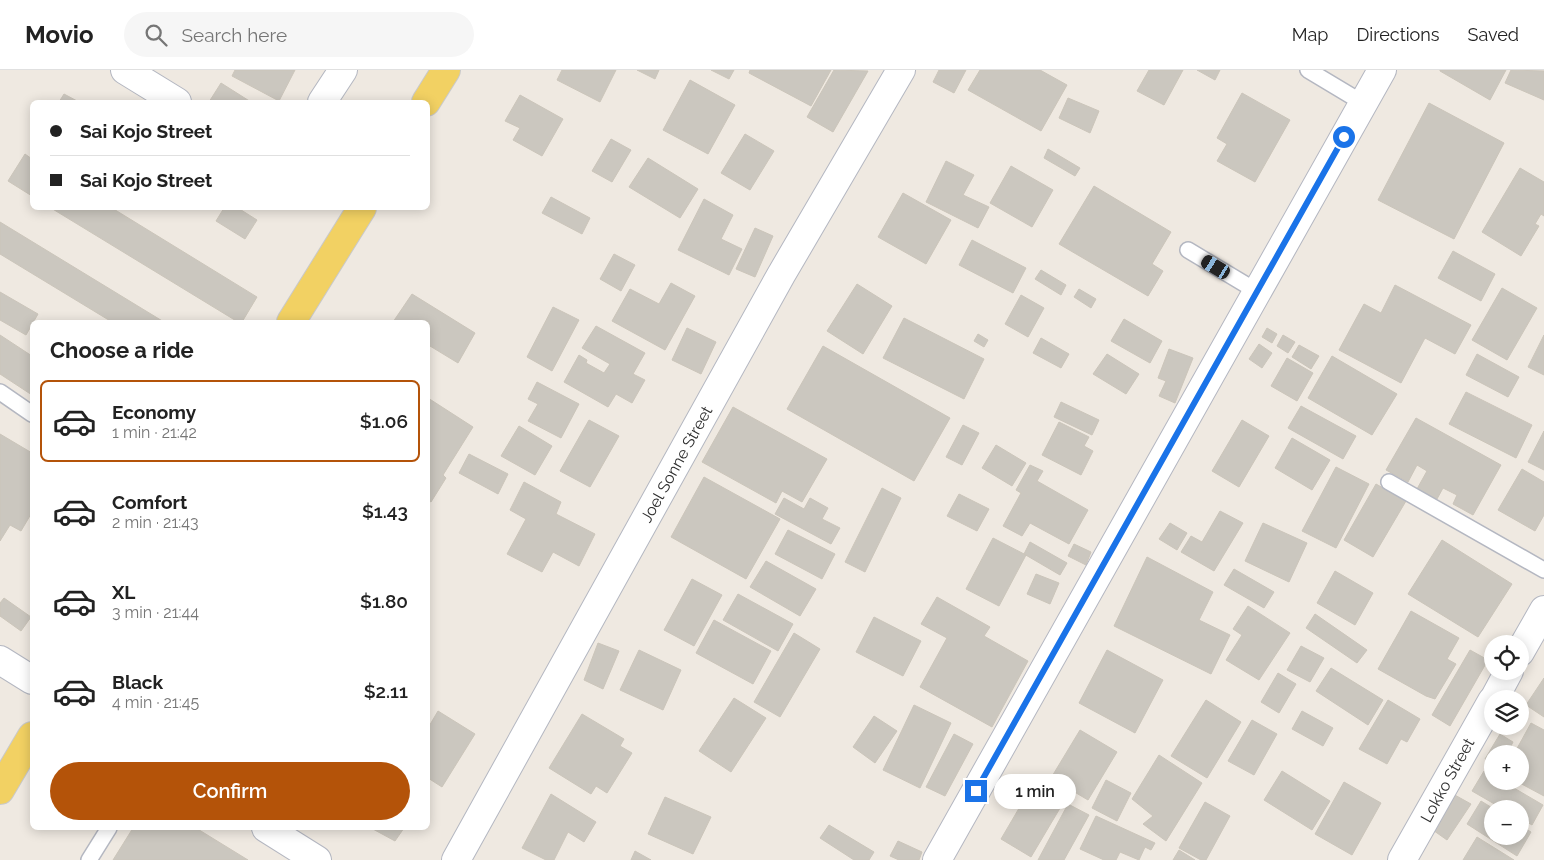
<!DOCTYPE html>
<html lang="en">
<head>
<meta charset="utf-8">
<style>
  body { margin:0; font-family:Raleway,sans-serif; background:#f6f6f6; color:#222; height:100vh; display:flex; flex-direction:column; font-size:19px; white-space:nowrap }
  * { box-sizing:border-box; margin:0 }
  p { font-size:16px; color:#767676 }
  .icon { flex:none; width:28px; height:28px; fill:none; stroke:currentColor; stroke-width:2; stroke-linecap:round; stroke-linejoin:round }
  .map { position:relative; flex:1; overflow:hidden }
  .sheet { position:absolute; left:30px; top:250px; width:400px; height:510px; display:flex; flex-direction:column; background:#fff; border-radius:8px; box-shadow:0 2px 12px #0003 }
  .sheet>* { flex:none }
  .banner { position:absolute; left:30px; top:30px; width:400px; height:110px; border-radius:8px; box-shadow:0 2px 12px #0003; display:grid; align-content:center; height:110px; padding:0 20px; background:#fff }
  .controls { position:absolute; left:1484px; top:565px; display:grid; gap:10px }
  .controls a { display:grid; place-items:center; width:45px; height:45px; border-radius:50%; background:#fff; box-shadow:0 2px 12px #0003; font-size:25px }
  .end { position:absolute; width:22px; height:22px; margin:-11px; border:6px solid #1a73e8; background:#fff; box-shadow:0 0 0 2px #fff }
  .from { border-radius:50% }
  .bubble { position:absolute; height:35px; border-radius:18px; background:#fff; box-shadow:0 2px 12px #0003; font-size:16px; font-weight:600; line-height:35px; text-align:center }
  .car { position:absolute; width:15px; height:30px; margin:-15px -8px; border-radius:6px; box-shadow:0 0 4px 1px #0007; background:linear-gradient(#222 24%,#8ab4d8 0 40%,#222 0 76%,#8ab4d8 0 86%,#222 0) }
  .banner b { display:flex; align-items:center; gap:18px; height:48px; font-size:19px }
  .banner b+b { border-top:1px solid #e0e0e0 }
  .banner i { width:12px; height:12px; background:#222 }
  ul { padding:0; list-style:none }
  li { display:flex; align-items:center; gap:15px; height:82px; margin:0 10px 8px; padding:0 10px; border:2px solid transparent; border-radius:8px }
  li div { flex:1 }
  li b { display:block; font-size:19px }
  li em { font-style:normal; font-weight:600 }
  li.on { border-color:#b45309 }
  li>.icon { width:45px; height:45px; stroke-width:1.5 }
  h2 { padding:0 20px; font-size:22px; line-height:60px }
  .action { display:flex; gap:10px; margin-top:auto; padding:10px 20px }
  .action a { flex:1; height:58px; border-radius:30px; background:#b45309; color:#fff; font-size:20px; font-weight:600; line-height:58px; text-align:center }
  header { display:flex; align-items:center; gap:30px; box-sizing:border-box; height:70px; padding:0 25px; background:#fff; border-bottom:1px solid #e0e0e0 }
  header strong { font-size:24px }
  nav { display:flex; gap:28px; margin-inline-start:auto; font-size:18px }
  .search { width:350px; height:45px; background:#f6f6f6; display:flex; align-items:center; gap:12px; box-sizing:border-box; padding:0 18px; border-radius:28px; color:#767676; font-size:19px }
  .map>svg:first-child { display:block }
  .building { fill:#cbc7bf; stroke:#cbc5ba }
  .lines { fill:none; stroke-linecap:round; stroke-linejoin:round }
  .service-casing { stroke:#b4b7c1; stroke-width:18 }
  .minor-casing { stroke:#b4b7c1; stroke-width:30 }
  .primary-casing { stroke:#c9c9c9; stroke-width:30 }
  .service { stroke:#fff; stroke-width:15 }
  .minor { stroke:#fff; stroke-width:28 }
  .primary { stroke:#f2d163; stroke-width:28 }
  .route { stroke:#1a73e8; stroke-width:6 }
  .labels { text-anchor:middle; stroke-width:4.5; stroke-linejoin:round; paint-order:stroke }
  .street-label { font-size:16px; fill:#2e2e2e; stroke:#fff }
</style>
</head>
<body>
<header>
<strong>Movio</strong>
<div class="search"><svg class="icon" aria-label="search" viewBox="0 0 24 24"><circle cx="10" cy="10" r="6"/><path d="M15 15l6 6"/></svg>Search here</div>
<nav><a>Map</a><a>Directions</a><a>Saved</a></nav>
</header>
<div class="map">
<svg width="1544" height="790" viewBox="0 0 1544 790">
  <rect width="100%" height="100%" fill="#efe9e1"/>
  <g class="building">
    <path d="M 235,0 L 295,0 L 279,31 L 232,6 Z"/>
    <path d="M 562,0 L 616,0 L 600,32 L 557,10 Z"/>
    <path d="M 637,0 L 659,0 L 655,9 Z"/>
    <path d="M 711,0 L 734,0 L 729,9 Z"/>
    <path d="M 750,0 L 831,0 L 811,36 L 749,3 Z"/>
    <path d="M 834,0 L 868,1 L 833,62 L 807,47 Z"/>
    <path d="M 939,0 L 966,0 L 954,23 L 933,12 Z"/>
    <path d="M 980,0 L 1040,0 L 1067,15 L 1041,61 L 968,20 Z"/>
    <path d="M 1149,0 L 1183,0 L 1164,35 L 1137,21 Z"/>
    <path d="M 1197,0 L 1220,0 L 1215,10 Z"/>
    <path d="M 1440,0 L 1506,0 L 1490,30 L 1440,1 Z"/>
    <path d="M 1511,0 L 1544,1 L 1544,30 L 1505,13 Z"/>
    <path d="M 690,10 L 735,35 L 708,84 L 663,60 Z"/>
    <path d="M 221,13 L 251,32 L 209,32 Z"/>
    <path d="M 1242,23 L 1290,50 L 1255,112 L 1217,91 L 1227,74 L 1217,68 Z"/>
    <path d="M 64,24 L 79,32 L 59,32 Z"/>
    <path d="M 520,25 L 563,49 L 542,86 L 513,70 L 520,58 L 505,51 Z"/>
    <path d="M 1068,28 L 1099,41 L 1090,63 L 1059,48 Z"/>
    <path d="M 1429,33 L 1504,73 L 1454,169 L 1378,130 Z"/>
    <path d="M 745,64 L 774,81 L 750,120 L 721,103 Z"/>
    <path d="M 611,69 L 631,80 L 612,112 L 592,101 Z"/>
    <path d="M 1048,79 L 1080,98 L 1075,106 L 1044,88 Z"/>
    <path d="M 25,84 L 32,89 L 32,126 L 8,111 Z"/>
    <path d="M 648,88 L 698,119 L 680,148 L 629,117 Z"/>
    <path d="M 946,91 L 974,105 L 963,125 L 989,137 L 978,158 L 926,132 Z"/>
    <path d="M 1011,96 L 1053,120 L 1032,157 L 990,133 Z"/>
    <path d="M 1520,98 L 1544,112 L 1544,146 L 1541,144 L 1535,154 L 1539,156 L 1521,186 L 1482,162 Z"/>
    <path d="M 1094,116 L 1171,162 L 1152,194 L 1163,201 L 1148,226 L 1059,174 Z"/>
    <path d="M 903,123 L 951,150 L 926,194 L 878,167 Z"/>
    <path d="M 551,127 L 590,148 L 582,164 L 542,143 Z"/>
    <path d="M 704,129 L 733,145 L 721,169 L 742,179 L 729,205 L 678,180 Z"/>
    <path d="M 51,138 L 112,138 L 257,227 L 242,252 L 238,252 Z"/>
    <path d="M 224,138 L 238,138 L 257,150 L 245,169 L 216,151 Z"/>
    <path d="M 0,152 L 164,252 L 112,252 L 0,184 Z"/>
    <path d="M 755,158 L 773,166 L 755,207 L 736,199 Z"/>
    <path d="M 972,170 L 1026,198 L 1013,223 L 959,195 Z"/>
    <path d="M 1453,181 L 1495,204 L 1481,231 L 1438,208 Z"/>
    <path d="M 614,184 L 635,195 L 621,221 L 600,209 Z"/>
    <path d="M 1041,200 L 1066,215 L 1061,225 L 1035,209 Z"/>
    <path d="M 671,213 L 695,226 L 665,280 L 612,251 L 630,219 L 659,234 Z"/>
    <path d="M 857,214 L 892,236 L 863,284 L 827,261 Z"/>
    <path d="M 1395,215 L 1471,255 L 1455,284 L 1425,268 L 1401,313 L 1339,280 L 1364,234 L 1381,243 Z"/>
    <path d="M 1502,218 L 1537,238 L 1507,290 L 1472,270 Z"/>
    <path d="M 1079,219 L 1096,229 L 1091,238 L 1074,227 Z"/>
    <path d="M 0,222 L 38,244 L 26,265 L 0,250 Z"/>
    <path d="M 412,224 L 475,263 L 458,293 L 430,276 L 428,280 L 428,252 L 393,252 Z"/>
    <path d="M 1021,225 L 1044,238 L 1028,267 L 1005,254 Z"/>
    <path d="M 553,237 L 579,250 L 552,301 L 527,287 Z"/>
    <path d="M 904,248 L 984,289 L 964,329 L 883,288 Z"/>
    <path d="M 1124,249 L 1162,271 L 1150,293 L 1111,271 Z"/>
    <path d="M 596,256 L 645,283 L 633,304 L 645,310 L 632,333 L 616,324 L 608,337 L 564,312 L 579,285 L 587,290 L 586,293 L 604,303 L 610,294 L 582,278 Z"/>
    <path d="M 687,258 L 716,272 L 701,304 L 672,290 Z"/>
    <path d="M 1267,258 L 1277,264 L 1272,273 L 1262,267 Z"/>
    <path d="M 978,264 L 988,270 L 984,277 L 974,271 Z"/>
    <path d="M 0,265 L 32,286 L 32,325 L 0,304 Z"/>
    <path d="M 1283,265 L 1295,272 L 1288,283 L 1277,276 Z"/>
    <path d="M 1544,265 L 1544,305 L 1528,297 Z"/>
    <path d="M 1041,268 L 1069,284 L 1061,298 L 1033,283 Z"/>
    <path d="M 1259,274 L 1272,283 L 1262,298 L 1249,289 Z"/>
    <path d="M 1299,275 L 1319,286 L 1311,299 L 1292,287 Z"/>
    <path d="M 823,276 L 950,348 L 914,411 L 787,339 Z"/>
    <path d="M 1169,279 L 1193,288 L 1175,333 L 1159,326 L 1166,311 L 1158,308 Z"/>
    <path d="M 1107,284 L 1139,304 L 1126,324 L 1093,304 Z"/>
    <path d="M 1477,284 L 1519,307 L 1508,327 L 1466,305 Z"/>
    <path d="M 1332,286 L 1397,324 L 1372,365 L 1308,328 Z"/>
    <path d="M 1287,288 L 1313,303 L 1297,331 L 1271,316 Z"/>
    <path d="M 537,312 L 579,334 L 561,368 L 528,351 L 538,334 L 528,329 Z"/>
    <path d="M 1466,322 L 1532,355 L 1516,388 L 1449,354 Z"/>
    <path d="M 428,328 L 473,357 L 443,405 L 446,408 L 431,432 L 428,430 Z"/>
    <path d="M 1061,332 L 1099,350 L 1092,365 L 1054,347 Z"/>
    <path d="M 1301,336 L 1356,366 L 1343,389 L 1288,358 Z"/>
    <path d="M 733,337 L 827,389 L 802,432 L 782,421 L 776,433 L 702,392 Z"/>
    <path d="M 1416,348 L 1501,395 L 1473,445 L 1453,434 L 1457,425 L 1443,418 L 1437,429 L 1417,419 L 1427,401 L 1417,395 L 1408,412 L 1386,400 Z"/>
    <path d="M 589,350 L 619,366 L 590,417 L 560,401 Z"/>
    <path d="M 1242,350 L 1269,366 L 1239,417 L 1212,401 Z"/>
    <path d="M 1059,352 L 1089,367 L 1084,376 L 1093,381 L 1081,405 L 1042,385 Z"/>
    <path d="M 963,355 L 979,363 L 962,395 L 946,387 Z"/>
    <path d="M 519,356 L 552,376 L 535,405 L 501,386 Z"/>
    <path d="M 1544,361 L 1544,400 L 1528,392 Z"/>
    <path d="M 0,364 L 32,383 L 32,445 L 31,444 L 21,461 L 10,455 L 0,471 Z"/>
    <path d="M 1292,368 L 1330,390 L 1312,420 L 1275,398 Z"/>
    <path d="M 996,375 L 1026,393 L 1012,416 L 982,398 Z"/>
    <path d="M 469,384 L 508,404 L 498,424 L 459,403 Z"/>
    <path d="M 1030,395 L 1043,401 L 1037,411 L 1088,440 L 1069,474 L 1030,453 L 1022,466 L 1003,456 L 1021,423 L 1016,420 Z"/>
    <path d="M 1336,397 L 1369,414 L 1336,478 L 1302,461 Z"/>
    <path d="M 1522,399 L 1544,412 L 1544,445 L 1535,461 L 1498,440 Z"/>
    <path d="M 704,407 L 780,449 L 746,509 L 671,467 Z"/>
    <path d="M 524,412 L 561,432 L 556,444 L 595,464 L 579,496 L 553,482 L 542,502 L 507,484 L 526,449 L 510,440 Z"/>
    <path d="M 1376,414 L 1406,431 L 1373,487 L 1344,470 Z"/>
    <path d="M 882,418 L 901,428 L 865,502 L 845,492 Z"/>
    <path d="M 959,424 L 989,439 L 977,461 L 947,446 Z"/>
    <path d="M 784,428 L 804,439 L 810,428 L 828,438 L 822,449 L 840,458 L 831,474 L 775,444 Z"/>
    <path d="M 1220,441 L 1243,453 L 1214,501 L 1181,482 L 1191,466 L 1202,472 Z"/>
    <path d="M 1170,453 L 1187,463 L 1177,480 L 1159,469 Z"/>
    <path d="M 1263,453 L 1307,473 L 1289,512 L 1245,491 Z"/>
    <path d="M 788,460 L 835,484 L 822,509 L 775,484 Z"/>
    <path d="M 993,468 L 1026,485 L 999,536 L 966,519 Z"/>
    <path d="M 1442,470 L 1512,514 L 1478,567 L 1408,524 Z"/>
    <path d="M 1030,472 L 1067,493 L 1060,505 L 1024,484 Z"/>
    <path d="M 1074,474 L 1091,482 L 1086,495 L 1068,486 Z"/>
    <path d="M 1147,487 L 1213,522 L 1199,550 L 1230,565 L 1211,604 L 1114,556 Z"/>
    <path d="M 766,491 L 816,519 L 800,546 L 750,517 Z"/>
    <path d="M 1234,499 L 1274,522 L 1264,538 L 1224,515 Z"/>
    <path d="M 1335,501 L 1373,523 L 1355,555 L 1317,533 Z"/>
    <path d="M 1036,504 L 1059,513 L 1050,534 L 1027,524 Z"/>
    <path d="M 692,509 L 722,525 L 694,576 L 664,560 Z"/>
    <path d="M 738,524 L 793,554 L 778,581 L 723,550 Z"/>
    <path d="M 937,527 L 990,557 L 984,566 L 1028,591 L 992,657 L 920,617 L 947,568 L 921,554 Z"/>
    <path d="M 4,528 L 31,547 L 21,561 L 0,546 L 0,533 Z"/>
    <path d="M 1248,536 L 1290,563 L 1259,610 L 1226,590 L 1242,565 L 1233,559 Z"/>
    <path d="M 1411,541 L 1459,568 L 1447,589 L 1456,594 L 1435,629 L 1426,626 L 1378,599 Z"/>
    <path d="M 1315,544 L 1367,580 L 1357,593 L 1306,558 Z"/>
    <path d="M 874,547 L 921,571 L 903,606 L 856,582 Z"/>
    <path d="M 714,550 L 771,581 L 753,614 L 696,583 Z"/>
    <path d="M 794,563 L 820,579 L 780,647 L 754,632 Z"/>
    <path d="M 598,573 L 619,581 L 603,619 L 584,610 Z"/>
    <path d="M 1301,576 L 1324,588 L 1310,612 L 1287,600 Z"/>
    <path d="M 639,580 L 681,600 L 663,640 L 620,620 Z"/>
    <path d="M 1107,580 L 1163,610 L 1135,663 L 1079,633 Z"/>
    <path d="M 1470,580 L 1488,590 L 1450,656 L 1432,645 Z"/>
    <path d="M 1331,598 L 1383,630 L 1368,655 L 1316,621 Z"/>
    <path d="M 1278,603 L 1296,614 L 1279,643 L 1261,632 Z"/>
    <path d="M 1544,608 L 1544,647 L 1526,635 Z"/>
    <path d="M 734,628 L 766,648 L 731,702 L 699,681 Z"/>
    <path d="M 1206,630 L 1241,652 L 1207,708 L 1171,686 Z"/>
    <path d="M 1388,630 L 1420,649 L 1407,672 L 1401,669 L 1387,694 L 1359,679 Z"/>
    <path d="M 914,635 L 951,653 L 920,718 L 883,700 Z"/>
    <path d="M 438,641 L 475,664 L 442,717 L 428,708 L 428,679 L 429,677 L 428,676 L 428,658 Z"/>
    <path d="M 1302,641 L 1333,658 L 1323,676 L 1292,659 Z"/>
    <path d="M 582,644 L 624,669 L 620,676 L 632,683 L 607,723 L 596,716 L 591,724 L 549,698 Z"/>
    <path d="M 874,646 L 897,661 L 875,693 L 853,677 Z"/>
    <path d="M 1252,650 L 1277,664 L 1254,705 L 1228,691 Z"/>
    <path d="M 1531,653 L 1544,660 L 1544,726 L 1516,711 L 1520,711 L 1520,684 L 1514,684 Z"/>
    <path d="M 1080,660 L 1117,682 L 1088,730 L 1051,708 Z"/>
    <path d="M 954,664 L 973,674 L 945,726 L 926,717 Z"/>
    <path d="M 1500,664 L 1513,672 L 1507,684 L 1492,684 L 1492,693 L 1485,689 Z"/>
    <path d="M 1159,685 L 1202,713 L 1166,771 L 1143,754 L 1153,746 L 1132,729 Z"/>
    <path d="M 1282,701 L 1330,731 L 1312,760 L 1264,730 Z"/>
    <path d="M 1484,701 L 1492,706 L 1492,711 L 1502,711 L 1543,735 L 1532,755 L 1520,748 L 1520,739 L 1503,739 L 1472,721 Z"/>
    <path d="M 1106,710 L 1131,723 L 1117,751 L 1092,738 Z"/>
    <path d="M 1035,711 L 1066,728 L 1031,787 L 1001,769 Z"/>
    <path d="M 1344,712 L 1381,733 L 1352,785 L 1315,764 Z"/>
    <path d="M 551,724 L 596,752 L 584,772 L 568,762 L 554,790 L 546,790 L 522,778 Z"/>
    <path d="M 1453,724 L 1471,734 L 1447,770 L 1430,758 Z"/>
    <path d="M 665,727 L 711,747 L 693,784 L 648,764 Z"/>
    <path d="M 1481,731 L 1494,739 L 1492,739 L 1492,766 L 1520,766 L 1520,755 L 1531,762 L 1517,786 L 1467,754 Z"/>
    <path d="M 1205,732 L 1230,746 L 1206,790 L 1201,790 L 1179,778 Z"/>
    <path d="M 1068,734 L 1089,745 L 1064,790 L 1038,790 Z"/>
    <path d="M 1096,746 L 1155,773 L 1151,780 L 1145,777 L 1139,790 L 1120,782 L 1116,790 L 1104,790 L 1080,779 Z"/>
    <path d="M 829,755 L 874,782 L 869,790 L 854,790 L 820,768 Z"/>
    <path d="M 133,758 L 196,758 L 248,790 L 113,790 Z"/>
    <path d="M 371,758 L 404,758 L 395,771 Z"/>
    <path d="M 1477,767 L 1514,790 L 1463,790 Z"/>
    <path d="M 898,771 L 922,782 L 919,790 L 899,790 L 890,786 Z"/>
    <path d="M 1179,780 L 1195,790 L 1173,790 Z"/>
    <path d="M 635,781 L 651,790 L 631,790 Z"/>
  </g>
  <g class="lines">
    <g class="service-casing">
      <g id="service">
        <path d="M 1308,0 L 1363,33"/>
        <path d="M 1188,180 L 1258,222"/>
        <path d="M 0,322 L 32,344"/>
        <path d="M 1389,412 L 1544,500"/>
        <path d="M 89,790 L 109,758"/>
      </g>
    </g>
    <g class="minor-casing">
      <g id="minor">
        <path d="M 125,0 L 177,32"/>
        <path d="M 322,32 L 343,0"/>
        <path d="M 1520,582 L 1544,540"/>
        <path d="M 0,590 L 32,610"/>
        <path d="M 1494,629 L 1509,601"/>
        <path d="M 266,758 L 317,790"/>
        <path d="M 456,790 L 781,205 L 901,0"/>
        <path d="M 937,790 L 1382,0"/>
        <path d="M 1402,790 L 1492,631"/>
      </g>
    </g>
    <g class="primary-casing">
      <g id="primary">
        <path d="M 426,32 L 446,0"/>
        <path d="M 291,252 L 362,138"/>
        <path d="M 0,720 L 32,666"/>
      </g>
    </g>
    <use href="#service" class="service"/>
    <use href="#minor" class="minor"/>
    <use href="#primary" class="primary"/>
  </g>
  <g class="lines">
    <path class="route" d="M 976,721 L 1344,67"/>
  </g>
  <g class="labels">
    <g class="street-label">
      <text transform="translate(676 394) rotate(-61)" y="6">Joel Sonne Street</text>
      <text transform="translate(1447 710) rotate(-61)" y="6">Lokko Street</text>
    </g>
  </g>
</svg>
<div class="controls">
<a><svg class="icon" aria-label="locate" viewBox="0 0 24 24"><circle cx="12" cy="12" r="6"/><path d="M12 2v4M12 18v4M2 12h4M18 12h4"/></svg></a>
<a><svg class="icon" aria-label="layers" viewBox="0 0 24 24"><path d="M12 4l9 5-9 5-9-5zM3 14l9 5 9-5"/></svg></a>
<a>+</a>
<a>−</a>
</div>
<i class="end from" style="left:1344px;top:67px"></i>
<i class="end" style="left:976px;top:721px"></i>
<div class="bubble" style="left:994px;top:704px;width:82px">1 min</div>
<i class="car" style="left:1216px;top:197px;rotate:301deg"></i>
<div class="banner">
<b><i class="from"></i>Sai Kojo Street</b>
<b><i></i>Sai Kojo Street</b>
</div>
<section class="sheet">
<h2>Choose a ride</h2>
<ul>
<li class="on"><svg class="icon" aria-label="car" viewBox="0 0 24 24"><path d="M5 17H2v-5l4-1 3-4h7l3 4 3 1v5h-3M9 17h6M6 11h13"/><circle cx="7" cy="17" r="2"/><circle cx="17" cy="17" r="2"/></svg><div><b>Economy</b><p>1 min · 21:42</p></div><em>$1.06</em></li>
<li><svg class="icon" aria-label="car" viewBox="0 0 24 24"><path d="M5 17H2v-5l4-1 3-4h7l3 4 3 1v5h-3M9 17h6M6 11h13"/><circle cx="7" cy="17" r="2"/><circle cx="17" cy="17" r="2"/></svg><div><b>Comfort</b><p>2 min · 21:43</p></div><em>$1.43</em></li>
<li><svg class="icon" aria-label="car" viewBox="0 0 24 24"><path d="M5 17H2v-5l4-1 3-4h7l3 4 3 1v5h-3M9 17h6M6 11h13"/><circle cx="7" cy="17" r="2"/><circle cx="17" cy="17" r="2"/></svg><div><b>XL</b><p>3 min · 21:44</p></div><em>$1.80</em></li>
<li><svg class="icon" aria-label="car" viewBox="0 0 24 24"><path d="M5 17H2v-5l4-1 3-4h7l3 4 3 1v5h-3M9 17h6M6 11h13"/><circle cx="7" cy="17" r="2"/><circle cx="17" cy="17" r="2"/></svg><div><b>Black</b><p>4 min · 21:45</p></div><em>$2.11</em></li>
</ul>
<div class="action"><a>Confirm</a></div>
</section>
</div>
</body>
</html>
